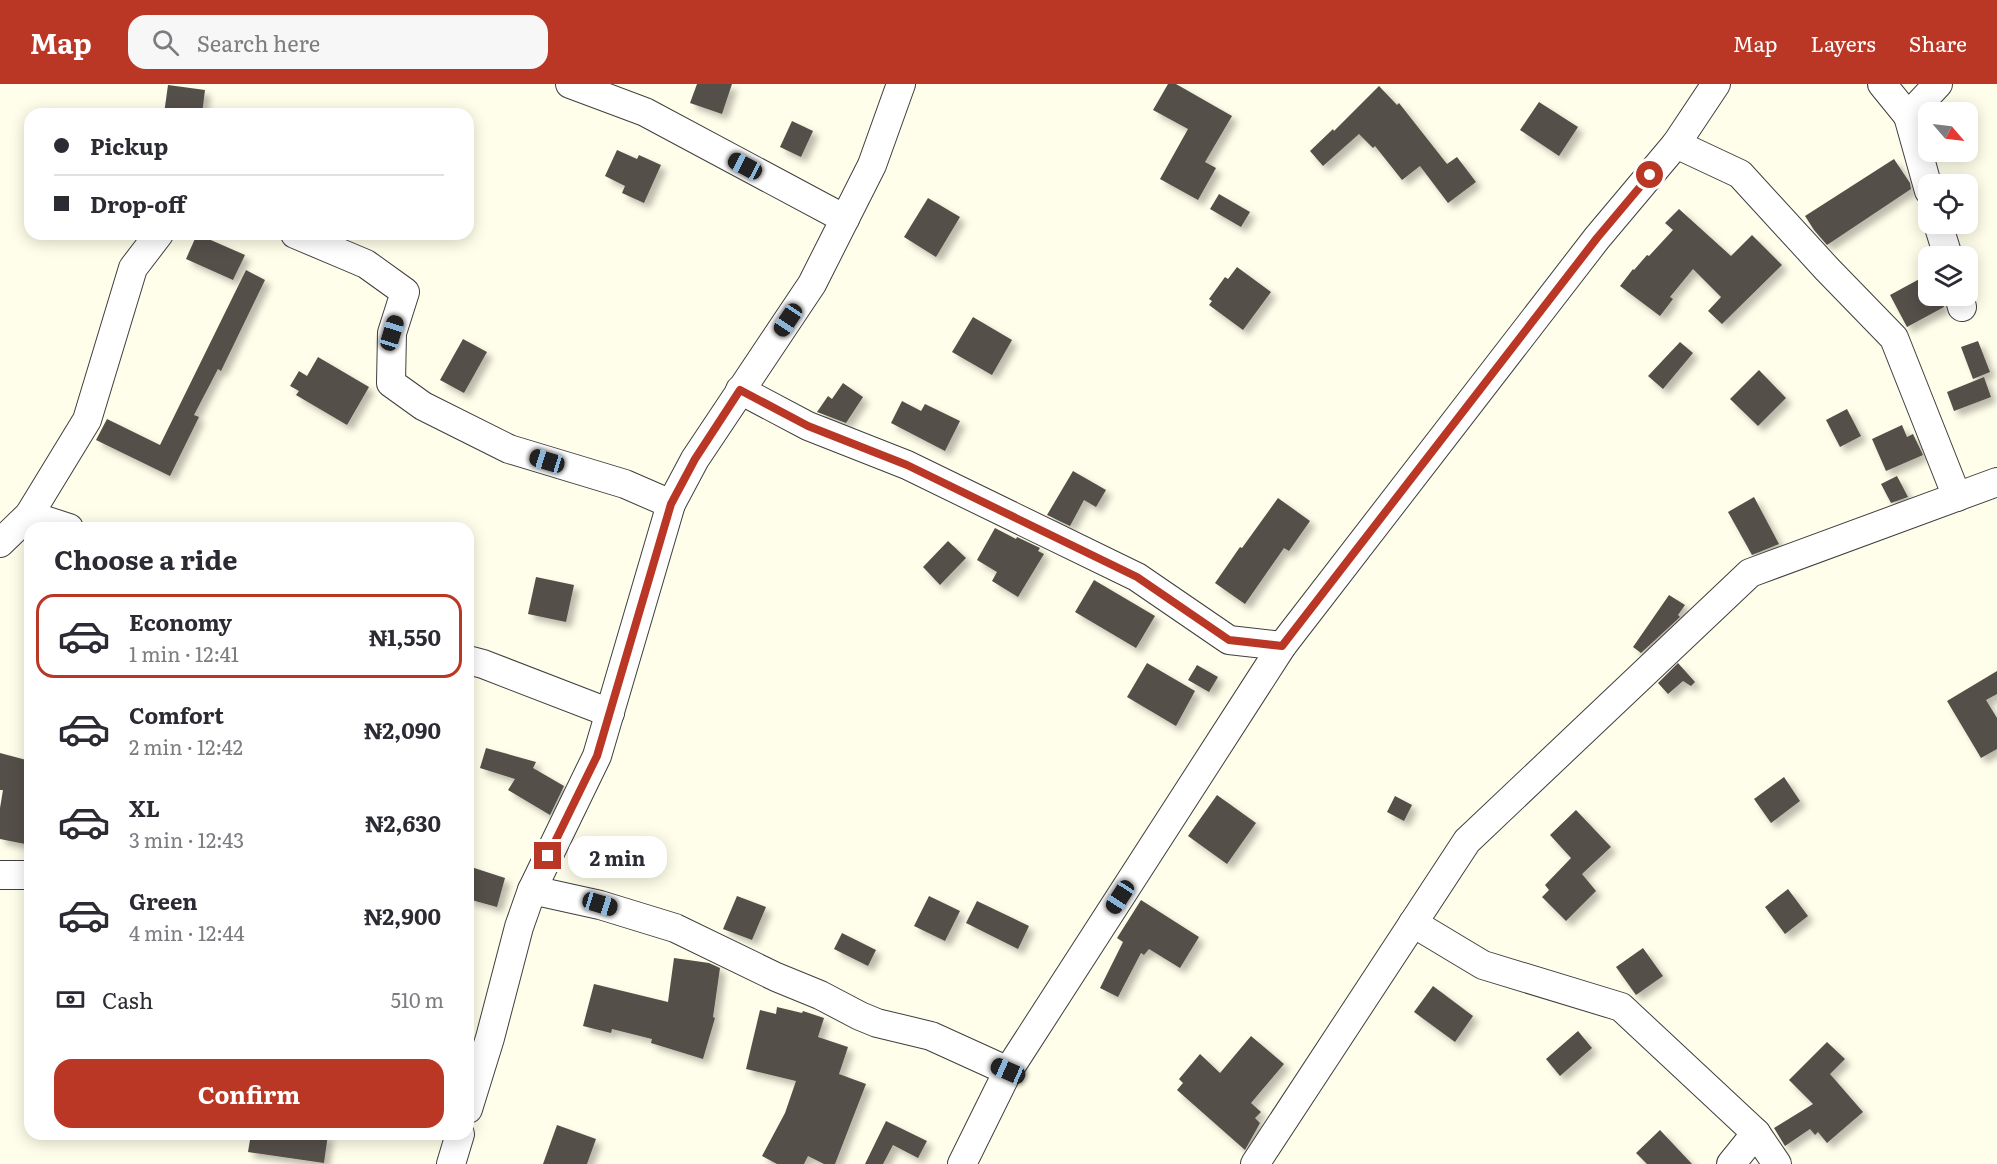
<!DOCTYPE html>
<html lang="en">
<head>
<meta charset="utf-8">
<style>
  body { margin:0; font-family:Literata,serif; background:#f7f7f7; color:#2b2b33; height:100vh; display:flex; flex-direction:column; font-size:22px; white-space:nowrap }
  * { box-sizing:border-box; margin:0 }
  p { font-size:20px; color:#7c7c81 }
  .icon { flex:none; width:33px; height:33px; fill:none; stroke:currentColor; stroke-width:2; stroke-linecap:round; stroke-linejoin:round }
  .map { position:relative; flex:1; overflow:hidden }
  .panel { position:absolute; left:24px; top:438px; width:450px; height:618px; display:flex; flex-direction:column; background:#fff; border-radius:18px; box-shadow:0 3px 15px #0003 }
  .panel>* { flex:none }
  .guide { position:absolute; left:24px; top:24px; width:450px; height:132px; border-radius:18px; box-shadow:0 3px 15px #0003; display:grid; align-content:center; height:132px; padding:0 30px; background:#fff }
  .needle { width:39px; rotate:118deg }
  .tools { position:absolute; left:1918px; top:18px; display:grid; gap:12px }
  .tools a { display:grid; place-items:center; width:60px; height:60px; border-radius:12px; background:#fff; box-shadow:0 3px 15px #0003; font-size:30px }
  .end { position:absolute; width:27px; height:27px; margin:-14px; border:8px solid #ba3625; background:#fff; box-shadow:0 0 0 3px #fff }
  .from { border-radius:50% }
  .bubble { position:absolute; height:42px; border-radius:18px; background:#fff; box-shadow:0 3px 15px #0003; font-size:20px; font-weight:700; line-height:42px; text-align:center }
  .car { position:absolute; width:18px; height:36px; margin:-18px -9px; border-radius:8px; box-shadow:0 0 4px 2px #0007; background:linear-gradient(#222 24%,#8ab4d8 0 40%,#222 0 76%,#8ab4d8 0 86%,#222 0) }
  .guide b { display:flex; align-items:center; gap:21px; height:57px; font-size:22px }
  .guide b+b { border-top:2px solid #e1e1e2 }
  .guide i { width:15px; height:15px; background:#2b2b33 }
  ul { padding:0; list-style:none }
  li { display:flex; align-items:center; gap:18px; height:84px; margin:0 12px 9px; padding:0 18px; border:3px solid transparent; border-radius:18px }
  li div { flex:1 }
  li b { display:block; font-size:22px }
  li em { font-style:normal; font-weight:700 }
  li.selected { border-color:#ba3625 }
  li>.icon { width:54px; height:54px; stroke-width:1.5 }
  h2 { padding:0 30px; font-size:27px; line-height:72px }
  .pay { display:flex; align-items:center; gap:15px; height:66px; padding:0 30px; font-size:22px }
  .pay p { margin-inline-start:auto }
  .button { display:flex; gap:12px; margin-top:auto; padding:12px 30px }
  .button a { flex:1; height:69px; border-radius:18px; background:#ba3625; color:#fff; font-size:24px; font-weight:700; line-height:69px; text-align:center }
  header { display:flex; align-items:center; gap:36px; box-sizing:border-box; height:84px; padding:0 30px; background:#ba3625; color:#fff }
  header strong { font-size:28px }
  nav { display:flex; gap:33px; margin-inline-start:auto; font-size:21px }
  .search { width:420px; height:54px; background:#f7f7f7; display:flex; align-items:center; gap:15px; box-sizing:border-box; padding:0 21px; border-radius:18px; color:#7c7c81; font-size:22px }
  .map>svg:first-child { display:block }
  .building { fill:#544f48; filter:url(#shadow) }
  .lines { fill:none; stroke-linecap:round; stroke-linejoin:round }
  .minor-casing { stroke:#3f3f3f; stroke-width:30 }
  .minor { stroke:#fff; stroke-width:28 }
  .route { stroke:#ba3625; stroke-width:8 }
</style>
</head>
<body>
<header>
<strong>Map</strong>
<div class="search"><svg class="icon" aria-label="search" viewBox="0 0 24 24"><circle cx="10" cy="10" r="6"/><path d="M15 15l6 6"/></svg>Search here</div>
<nav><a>Map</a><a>Layers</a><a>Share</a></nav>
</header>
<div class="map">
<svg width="1997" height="1080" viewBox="0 0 1997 1080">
  <defs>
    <filter id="shadow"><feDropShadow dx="5.5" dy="5.5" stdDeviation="3" flood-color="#0004"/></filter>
  </defs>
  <rect width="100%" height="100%" fill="#fffeea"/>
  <g class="building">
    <path d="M 697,0 L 732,0 L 722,30 L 690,19 Z"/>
    <path d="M 1168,0 L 1176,0 L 1232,32 L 1205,78 L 1216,84 L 1198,116 L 1160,95 L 1188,45 L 1153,26 Z"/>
    <path d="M 168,1 L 205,6 L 202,30 L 164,30 Z"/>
    <path d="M 1379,2 L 1397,21 L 1399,19 L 1447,80 L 1457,73 L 1476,98 L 1448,119 L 1420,82 L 1402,96 L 1375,62 L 1373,64 L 1359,50 L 1323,82 L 1310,67 L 1333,45 L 1334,47 Z"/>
    <path d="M 1539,18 L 1578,43 L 1559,72 L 1520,46 Z"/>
    <path d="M 792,37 L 813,47 L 801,73 L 780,63 Z"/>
    <path d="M 617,66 L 637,75 L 639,71 L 661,81 L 644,119 L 622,109 L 625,102 L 605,92 Z"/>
    <path d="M 1894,75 L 1910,99 L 1911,105 L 1827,161 L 1814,146 L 1805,132 Z"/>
    <path d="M 1219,110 L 1250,128 L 1241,143 L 1210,125 Z"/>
    <path d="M 928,114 L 960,133 L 936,173 L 904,153 Z"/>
    <path d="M 1679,125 L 1731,172 L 1752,151 L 1782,181 L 1722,240 L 1708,227 L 1721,213 L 1693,185 L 1670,213 L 1673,215 L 1660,232 L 1620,202 L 1633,185 L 1634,186 L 1647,171 L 1649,172 L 1673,146 L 1665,139 Z"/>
    <path d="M 197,150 L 245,171 L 233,196 L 186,175 Z"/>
    <path d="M 1237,183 L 1271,208 L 1243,246 L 1209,221 L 1212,217 L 1209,215 L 1225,193 L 1228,195 Z"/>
    <path d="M 246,186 L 265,196 L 221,287 L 218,285 L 194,331 L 199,333 L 170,392 L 96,356 L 107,335 L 160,361 Z"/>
    <path d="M 1925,192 L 1929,200 L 1929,212 L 1938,212 L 1944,223 L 1907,243 L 1890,211 Z"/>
    <path d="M 973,233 L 1012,256 L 992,291 L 952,268 Z"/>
    <path d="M 463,255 L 487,268 L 464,309 L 440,296 Z"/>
    <path d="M 1978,257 L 1990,288 L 1973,295 L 1961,263 Z"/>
    <path d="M 1680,258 L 1693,269 L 1663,305 L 1648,292 Z"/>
    <path d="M 318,273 L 369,303 L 347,341 L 296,311 L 299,307 L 290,302 L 299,287 L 307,292 Z"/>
    <path d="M 1759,286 L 1786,314 L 1758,342 L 1730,315 Z"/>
    <path d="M 1984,293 L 1991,313 L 1954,327 L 1947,308 Z"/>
    <path d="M 843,299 L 863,313 L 846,339 L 817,328 L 828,312 L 832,315 Z"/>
    <path d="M 902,317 L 921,327 L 925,320 L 960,337 L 945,367 L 891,339 Z"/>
    <path d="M 1847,325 L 1861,352 L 1840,363 L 1826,336 Z"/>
    <path d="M 1902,341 L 1907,353 L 1913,350 L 1923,371 L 1886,387 L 1872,355 Z"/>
    <path d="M 1073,387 L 1106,406 L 1096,423 L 1084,416 L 1070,442 L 1047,431 Z"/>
    <path d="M 1897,392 L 1908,413 L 1891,419 L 1881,400 Z"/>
    <path d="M 1754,413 L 1779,460 L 1752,471 L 1728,428 Z"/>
    <path d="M 1278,414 L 1310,437 L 1289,467 L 1284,464 L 1245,520 L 1215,499 L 1240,463 L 1242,464 Z"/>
    <path d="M 995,444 L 1016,455 L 1017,453 L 1040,464 L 1038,467 L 1044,470 L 1018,513 L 992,497 L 997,488 L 977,476 Z"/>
    <path d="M 948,457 L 966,474 L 940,501 L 923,483 Z"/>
    <path d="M 536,493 L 574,501 L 566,538 L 528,530 Z"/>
    <path d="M 1094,496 L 1155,532 L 1136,564 L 1075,528 Z"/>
    <path d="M 1669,511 L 1685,521 L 1678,531 L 1680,533 L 1641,569 L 1633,563 Z"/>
    <path d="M 1147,579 L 1195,607 L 1176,642 L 1127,613 Z"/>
    <path d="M 1678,579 L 1695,598 L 1691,602 L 1683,597 L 1668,610 L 1658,599 Z"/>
    <path d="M 1197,581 L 1218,593 L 1209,608 L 1188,596 Z"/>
    <path d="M 1997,587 L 1997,610 L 1986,616 L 1997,634 L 1997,665 L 1981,674 L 1947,617 Z"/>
    <path d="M 486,664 L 536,678 L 533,684 L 564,702 L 550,731 L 508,706 L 515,695 L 480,684 Z"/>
    <path d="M 0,669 L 30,677 L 30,761 L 0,755 L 0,724 L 3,706 L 0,706 Z"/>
    <path d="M 1784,693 L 1800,717 L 1771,739 L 1754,715 Z"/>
    <path d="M 1217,711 L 1256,739 L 1227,780 L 1188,752 Z"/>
    <path d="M 1395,712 L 1412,721 L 1404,737 L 1387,728 Z"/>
    <path d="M 1576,726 L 1611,763 L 1582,790 L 1596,807 L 1566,837 L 1542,813 L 1549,806 L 1545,801 L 1571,774 L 1550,751 Z"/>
    <path d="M 468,782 L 505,794 L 497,823 L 468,815 Z"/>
    <path d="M 1788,805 L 1808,832 L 1785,850 L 1765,823 Z"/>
    <path d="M 737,812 L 766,823 L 752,856 L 723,845 Z"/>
    <path d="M 929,812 L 960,827 L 945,857 L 914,842 Z"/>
    <path d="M 1141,816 L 1199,853 L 1180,884 L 1149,865 L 1144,871 L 1141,869 L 1118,913 L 1100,904 L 1123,858 L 1117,854 Z"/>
    <path d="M 977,817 L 1029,842 L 1018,865 L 966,839 Z"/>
    <path d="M 842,849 L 876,866 L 868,882 L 834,865 Z"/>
    <path d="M 1643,864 L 1663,892 L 1636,911 L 1616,883 Z"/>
    <path d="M 674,874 L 709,879 L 720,884 L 713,933 L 715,934 L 703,975 L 651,959 L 652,955 L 612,945 L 611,949 L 583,942 L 594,900 L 668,918 Z"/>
    <path d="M 1433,902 L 1473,932 L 1455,958 L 1414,928 Z"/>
    <path d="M 777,923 L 802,929 L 803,927 L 824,934 L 818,953 L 848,963 L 839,990 L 866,1000 L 835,1080 L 824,1080 L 808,1072 L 804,1080 L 777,1080 L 762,1072 L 785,1029 L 796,997 L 746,985 L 760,926 L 776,930 Z"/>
    <path d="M 1578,947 L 1592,964 L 1560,992 L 1546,975 Z"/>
    <path d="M 1251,952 L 1284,980 L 1251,1019 L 1261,1028 L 1255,1034 L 1260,1039 L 1245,1066 L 1177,1006 L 1183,999 L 1179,995 L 1200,970 L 1220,989 Z"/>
    <path d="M 1827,958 L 1845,975 L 1830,990 L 1863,1028 L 1827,1059 L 1818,1048 L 1815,1051 L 1810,1045 L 1785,1062 L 1774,1044 L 1813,1020 L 1789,996 Z"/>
    <path d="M 886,1037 L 927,1057 L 918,1074 L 893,1061 L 883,1080 L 865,1080 Z"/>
    <path d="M 557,1041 L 596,1055 L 587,1080 L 543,1080 Z"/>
    <path d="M 1660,1046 L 1692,1080 L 1647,1080 L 1636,1069 Z"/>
    <path d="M 251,1050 L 328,1050 L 324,1079 L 248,1068 Z"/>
  </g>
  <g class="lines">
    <g class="minor-casing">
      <g id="minor">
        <path d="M 570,0 L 645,28 L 845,135"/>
        <path d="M 1882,0 L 1908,32"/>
        <path d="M 1676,60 L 1740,90 L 1827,185 L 1894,254 L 1957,413"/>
        <path d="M 1929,107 L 1908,32 L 1938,0"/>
        <path d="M 1938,140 L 1948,172"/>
        <path d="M 295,150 L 366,180 L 405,208 L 392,249 L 391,299 L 423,322 L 509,365 L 625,400 L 671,420"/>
        <path d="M 1959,212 L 1962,223"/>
        <path d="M 740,306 L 808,342 L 907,381 L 1137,493 L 1229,556 L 1282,562"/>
        <path d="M 29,431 L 69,444"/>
        <path d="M 0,459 L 29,431 L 87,336 L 133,184 L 159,150"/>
        <path d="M 468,576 L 483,580 L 610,629"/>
        <path d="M 0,791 L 30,791"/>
        <path d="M 532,806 L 600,821 L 675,844 L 776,893 L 820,911 L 860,932 L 877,939 L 931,952 L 1008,987"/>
        <path d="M 1413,839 L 1483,881 L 1621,923 L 1756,1049 L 1777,1080"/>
        <path d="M 468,1025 L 490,954 L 519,843 L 532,806 L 597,672 L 671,420 L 695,375 L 812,200 L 872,81 L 901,0"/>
        <path d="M 451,1080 L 460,1050"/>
        <path d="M 962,1080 L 1008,987 L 1282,562 L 1597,154 L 1676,60 L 1716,0"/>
        <path d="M 1255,1080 L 1467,757 L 1750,489 L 1997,398"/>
        <path d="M 1731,1080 L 1756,1049"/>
      </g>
    </g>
    <use href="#minor" class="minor"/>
  </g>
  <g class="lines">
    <path class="route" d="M 548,772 L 597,672 L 671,420 L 695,375 L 740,306 L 808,342 L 907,381 L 1137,493 L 1229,556 L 1282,562 L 1597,154 L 1650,91"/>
  </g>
</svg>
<div class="tools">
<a><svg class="needle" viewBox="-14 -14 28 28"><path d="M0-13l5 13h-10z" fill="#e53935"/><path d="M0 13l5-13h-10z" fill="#7c7c81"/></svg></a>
<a><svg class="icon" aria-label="locate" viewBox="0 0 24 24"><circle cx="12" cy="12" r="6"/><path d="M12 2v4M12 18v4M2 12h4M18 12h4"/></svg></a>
<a><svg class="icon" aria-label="layers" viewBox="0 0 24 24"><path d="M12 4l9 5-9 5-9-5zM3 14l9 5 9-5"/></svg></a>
</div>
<i class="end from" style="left:1650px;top:91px"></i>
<i class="end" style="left:548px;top:772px"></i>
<div class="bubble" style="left:568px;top:752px;width:99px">2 min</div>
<i class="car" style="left:745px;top:82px;rotate:298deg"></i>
<i class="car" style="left:788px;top:236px;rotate:214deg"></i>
<i class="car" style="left:392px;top:249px;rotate:17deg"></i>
<i class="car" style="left:547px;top:377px;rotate:287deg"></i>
<i class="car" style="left:1120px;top:813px;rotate:213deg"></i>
<i class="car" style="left:600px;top:820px;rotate:107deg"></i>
<i class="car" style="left:1008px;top:987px;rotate:294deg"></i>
<div class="guide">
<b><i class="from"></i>Pickup</b>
<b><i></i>Drop-off</b>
</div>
<section class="panel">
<h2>Choose a ride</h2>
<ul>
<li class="selected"><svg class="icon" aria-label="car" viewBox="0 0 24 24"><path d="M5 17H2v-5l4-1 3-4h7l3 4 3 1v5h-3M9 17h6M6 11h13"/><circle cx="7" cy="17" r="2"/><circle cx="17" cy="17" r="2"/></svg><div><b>Economy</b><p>1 min · 12:41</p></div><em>₦1,550</em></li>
<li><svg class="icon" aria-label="car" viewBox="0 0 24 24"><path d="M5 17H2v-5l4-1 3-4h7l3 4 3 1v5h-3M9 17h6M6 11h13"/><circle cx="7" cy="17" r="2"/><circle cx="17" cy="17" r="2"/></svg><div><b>Comfort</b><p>2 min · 12:42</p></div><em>₦2,090</em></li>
<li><svg class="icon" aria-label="car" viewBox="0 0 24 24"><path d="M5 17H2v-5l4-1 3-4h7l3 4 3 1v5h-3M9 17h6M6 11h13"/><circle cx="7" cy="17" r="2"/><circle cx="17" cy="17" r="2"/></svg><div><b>XL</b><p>3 min · 12:43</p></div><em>₦2,630</em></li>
<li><svg class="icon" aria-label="car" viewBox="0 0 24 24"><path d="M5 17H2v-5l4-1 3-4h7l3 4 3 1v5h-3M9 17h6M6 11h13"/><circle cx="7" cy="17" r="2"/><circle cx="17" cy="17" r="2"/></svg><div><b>Green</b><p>4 min · 12:44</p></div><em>₦2,900</em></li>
</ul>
<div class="pay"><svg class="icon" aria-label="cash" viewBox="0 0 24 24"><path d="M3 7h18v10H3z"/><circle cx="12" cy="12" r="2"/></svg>Cash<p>510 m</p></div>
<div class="button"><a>Confirm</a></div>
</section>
</div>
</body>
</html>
